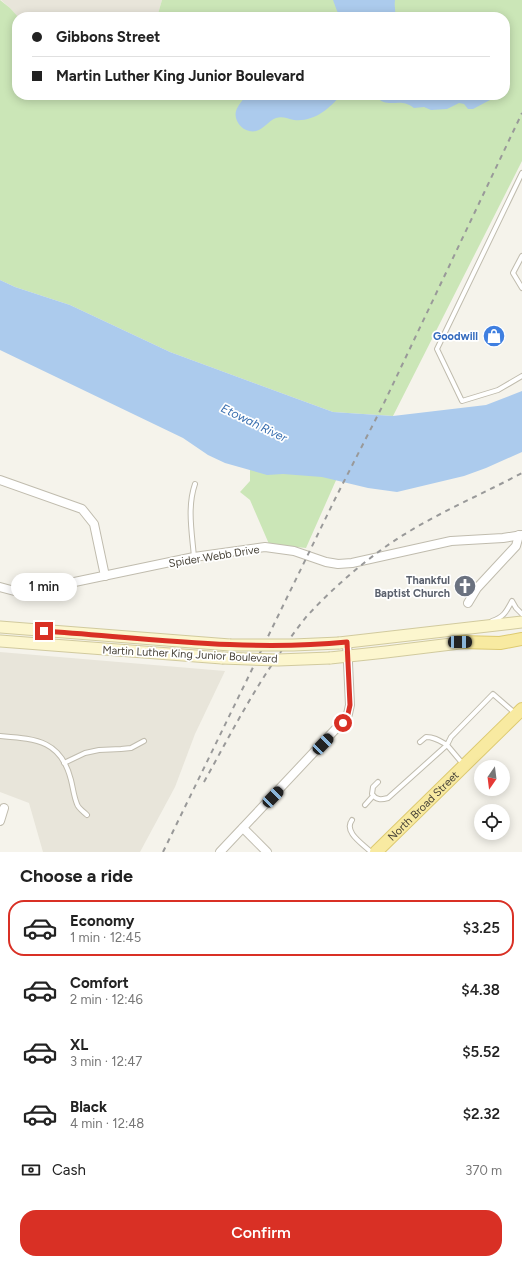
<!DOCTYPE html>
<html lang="en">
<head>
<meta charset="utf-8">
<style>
  body { margin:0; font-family:Figtree,sans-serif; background:#f2f2f2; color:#222; height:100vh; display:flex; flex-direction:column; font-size:15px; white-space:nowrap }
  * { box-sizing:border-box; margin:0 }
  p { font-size:13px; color:#767676 }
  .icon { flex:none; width:22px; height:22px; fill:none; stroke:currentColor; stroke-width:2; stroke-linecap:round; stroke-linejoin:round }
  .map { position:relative; height:852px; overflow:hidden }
  .sheet { display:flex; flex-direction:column; background:#fff; flex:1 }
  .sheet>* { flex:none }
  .top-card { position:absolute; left:12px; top:12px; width:498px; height:88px; border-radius:16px; box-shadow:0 2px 10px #0003; display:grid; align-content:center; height:88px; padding:0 20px; background:#fff }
  .needle { width:26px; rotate:194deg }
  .buttons { position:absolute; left:474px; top:760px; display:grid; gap:8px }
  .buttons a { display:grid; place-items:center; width:36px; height:36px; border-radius:50%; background:#fff; box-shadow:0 2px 10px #0003; font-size:20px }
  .end { position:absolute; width:18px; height:18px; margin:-9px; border:5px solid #d93025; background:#fff; box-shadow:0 0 0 2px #fff }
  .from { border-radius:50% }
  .bubble { position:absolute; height:28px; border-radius:14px; background:#fff; box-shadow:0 2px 10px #0003; font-size:13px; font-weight:600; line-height:28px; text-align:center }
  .car { position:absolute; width:12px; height:24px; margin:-12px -6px; border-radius:5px; box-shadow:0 0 3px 1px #0007; background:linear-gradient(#222 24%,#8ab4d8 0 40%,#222 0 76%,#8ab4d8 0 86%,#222 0) }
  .top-card b { display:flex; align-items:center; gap:14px; height:38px; font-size:15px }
  .top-card b+b { border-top:1px solid #e0e0e0 }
  .top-card i { width:10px; height:10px; background:#222 }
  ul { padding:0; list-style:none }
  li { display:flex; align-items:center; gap:12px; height:56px; margin:0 8px 6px; padding:0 12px; border:2px solid transparent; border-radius:16px }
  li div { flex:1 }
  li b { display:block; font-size:15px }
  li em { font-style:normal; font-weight:600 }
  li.current { border-color:#d93025 }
  li>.icon { width:36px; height:36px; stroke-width:1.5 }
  h2 { padding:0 20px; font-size:18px; line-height:48px }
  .pay { display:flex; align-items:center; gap:10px; height:44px; padding:0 20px; font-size:15px }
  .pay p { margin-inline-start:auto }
  .button { display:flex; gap:8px; margin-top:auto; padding:8px 20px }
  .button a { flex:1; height:46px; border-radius:16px; background:#d93025; color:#fff; font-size:16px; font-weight:600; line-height:46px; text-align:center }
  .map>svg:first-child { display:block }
  .residential { fill:#e8e5da }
  .green { fill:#cbe6b7 }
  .water { fill:#accbed }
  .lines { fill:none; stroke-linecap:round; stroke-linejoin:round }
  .service-casing { stroke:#c0bcae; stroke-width:6 }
  .minor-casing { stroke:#c0bcae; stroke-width:10 }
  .secondary-casing { stroke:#d1ca9e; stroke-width:13 }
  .primary-casing { stroke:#ddca71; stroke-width:14 }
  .service { stroke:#fff; stroke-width:4 }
  .minor { stroke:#fff; stroke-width:8 }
  .secondary { stroke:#fcf6ce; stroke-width:11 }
  .primary { stroke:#f8eaa1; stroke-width:12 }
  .rail { stroke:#999; stroke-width:2; stroke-dasharray:5 5; stroke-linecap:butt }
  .secondary-bridge-casing { stroke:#d1ca9e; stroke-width:13; stroke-linecap:butt }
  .secondary-bridge { stroke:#fcf6ce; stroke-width:11 }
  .route { stroke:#d93025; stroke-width:5 }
  .labels { text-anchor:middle; stroke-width:3.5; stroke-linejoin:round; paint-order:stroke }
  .shop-label { font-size:11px; font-weight:bold; fill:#366cbe; stroke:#fff; text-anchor:end }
  .street-label { font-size:11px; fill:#494439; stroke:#fff }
  .worship-label { font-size:11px; font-weight:bold; fill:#5b616d; stroke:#fff; text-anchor:end }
  .water-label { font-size:12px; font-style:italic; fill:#386eaf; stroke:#fff }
</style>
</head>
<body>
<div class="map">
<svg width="522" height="852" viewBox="0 0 522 852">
  <rect width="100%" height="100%" fill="#f5f3eb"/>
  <g class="residential">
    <path d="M 1,0 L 162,0 L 157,17 L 17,17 L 10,8 Z"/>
    <path d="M 0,652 L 225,671 L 195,734 L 175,787 L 140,852 L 43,852 L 29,803 L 0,792 Z"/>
  </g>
  <g class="green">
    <path d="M 0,0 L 10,8 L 18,17 L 17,95 L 505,95 L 505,17 L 157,17 L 162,0 L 522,0 L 522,161 L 393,416 L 333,412 L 170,352 L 70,305 L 15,287 L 0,280 Z"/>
    <path d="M 250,466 L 337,478 L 306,548 L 269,544 L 250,500 L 240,492 L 250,481 Z"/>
  </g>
  <g class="water">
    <path d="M 333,0 L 395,0 C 394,7 396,9 395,17 L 341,17 L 337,11 Z"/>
    <path d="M 246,95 L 341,95 C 329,109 314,122 294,120 C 288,119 283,116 276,118 C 268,121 264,129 256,131 C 245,134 233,122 236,111 C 238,105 243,100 246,95 Z"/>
    <path d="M 376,95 L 491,95 L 490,100 L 473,109 L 468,109 L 464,104 L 459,103 L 447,109 L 431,110 L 424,107 L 414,108 C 399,96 390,110 376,97 Z"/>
    <path d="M 0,280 L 15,287 L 70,305 L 170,352 L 333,412 L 393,416 L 486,405 L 522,391 L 522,452 L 486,468 L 464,476 L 397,492 L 368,488 L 322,477 L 283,474 L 267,475 L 225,463 L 208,455 L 183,438 L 0,350 Z"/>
  </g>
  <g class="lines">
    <g class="service-casing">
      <g id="service">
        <path d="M 522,173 L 437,349 L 462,401 L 498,390 L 522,376"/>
        <path d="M 522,256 L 513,273 L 522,288"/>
        <path d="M 194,557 C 192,533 187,507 195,484"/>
        <path d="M 492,621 C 504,617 506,612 512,601 L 516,608 L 522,614"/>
        <path d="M 0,736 C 36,739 61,740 71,780 C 73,788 74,797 77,804 C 78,808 84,812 87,815"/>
        <path d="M 64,763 L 85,753 L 99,750 L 121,749 L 131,748 L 144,741"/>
        <path d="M 463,764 L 447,745 L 451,737 L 493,694 L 516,714"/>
        <path d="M 378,782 L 373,787 L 372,794 C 376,800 381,800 388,798 L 447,745 C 440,741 435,737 426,737 L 420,742"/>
        <path d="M 365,805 L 373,796"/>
        <path d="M 352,820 C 343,832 363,844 371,852"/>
      </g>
    </g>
    <g class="minor-casing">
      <g id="minor">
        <path d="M 0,480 L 82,509 L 94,524 L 105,576"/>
        <path d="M 0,587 L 22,593 L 194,557 L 265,547 L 294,551 L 326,562 L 338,564 L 352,563 L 451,541 L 503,538 L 522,535"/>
        <path d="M 468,603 L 477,588 L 516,546 L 519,535"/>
        <path d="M 0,821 L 4,808"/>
        <path d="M 243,828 L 267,852"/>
        <path d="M 220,852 L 346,718 L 348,714 L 350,705 L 347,642"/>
      </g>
    </g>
    <g class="secondary-casing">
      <g id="secondary">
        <path d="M 0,627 L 230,645"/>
        <path d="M 0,641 L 222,658"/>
        <path d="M 339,643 L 522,622"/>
        <path d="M 330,658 L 386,652 L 468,642"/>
      </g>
    </g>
    <g class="primary-casing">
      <g id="primary">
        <path d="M 460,642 L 500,643 L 522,639"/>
        <path id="s1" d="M 376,852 L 522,709"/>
      </g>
    </g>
    <use href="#service" class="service"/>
    <use href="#minor" class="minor"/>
    <use href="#secondary" class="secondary"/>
    <use href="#primary" class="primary"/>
    <g class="rail">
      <path d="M 204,782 C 229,737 252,692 282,650 C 290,638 298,627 307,616 C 329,592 355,569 381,550 C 425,518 475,498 522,473"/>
      <path d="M 163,852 L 336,497 L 384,403 L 522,113"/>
    </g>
    <g class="secondary-bridge-casing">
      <g id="secondary-bridge">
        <path d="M 230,645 L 293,645 L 339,643"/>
        <path d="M 222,658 L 278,660 L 330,658"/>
      </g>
    </g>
    <use href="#secondary-bridge" class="secondary-bridge"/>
  </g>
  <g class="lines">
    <path class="route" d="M 44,631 C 145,638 246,652 347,642 L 350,705 L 348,714 L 343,723"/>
  </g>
  <defs>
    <g id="shop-disc" transform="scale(1.15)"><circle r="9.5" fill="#3f7fe0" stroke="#fff"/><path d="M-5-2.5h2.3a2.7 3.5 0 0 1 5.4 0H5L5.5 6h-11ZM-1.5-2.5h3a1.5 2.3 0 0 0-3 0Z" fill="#fff"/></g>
    <g id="church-disc" transform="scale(1.15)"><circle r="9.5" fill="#6b7280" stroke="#fff"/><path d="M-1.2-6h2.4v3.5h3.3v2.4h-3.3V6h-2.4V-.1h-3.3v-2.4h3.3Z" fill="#fff"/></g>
  </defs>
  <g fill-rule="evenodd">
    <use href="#shop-disc" x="494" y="336"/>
    <use href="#church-disc" x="465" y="586"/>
  </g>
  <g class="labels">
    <g class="shop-label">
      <text x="478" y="340">Goodwill</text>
    </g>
    <g class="street-label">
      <text transform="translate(214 556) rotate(-9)" y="4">Spider Webb Drive</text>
      <text transform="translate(190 654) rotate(3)" y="4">Martin Luther King Junior Boulevard</text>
      <text dy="4" stroke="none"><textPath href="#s1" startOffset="66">North Broad Street</textPath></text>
    </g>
    <g class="worship-label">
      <text x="450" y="584">Thankful<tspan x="450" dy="13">Baptist Church</tspan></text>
    </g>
    <g class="water-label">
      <text transform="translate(254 423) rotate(26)" y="4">Etowah River</text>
    </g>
  </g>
</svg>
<div class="buttons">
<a><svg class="needle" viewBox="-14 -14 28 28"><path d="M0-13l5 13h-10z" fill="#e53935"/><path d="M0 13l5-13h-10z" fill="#767676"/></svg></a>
<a><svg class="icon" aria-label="locate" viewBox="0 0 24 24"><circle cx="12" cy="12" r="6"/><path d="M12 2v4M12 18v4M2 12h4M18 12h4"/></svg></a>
</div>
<i class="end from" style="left:343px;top:723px"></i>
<i class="end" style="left:44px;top:631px"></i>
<div class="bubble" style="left:11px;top:573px;width:66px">1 min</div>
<i class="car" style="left:460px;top:642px;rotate:90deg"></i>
<i class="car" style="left:323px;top:744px;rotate:44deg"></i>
<i class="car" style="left:273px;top:797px;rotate:44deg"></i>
<div class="top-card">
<b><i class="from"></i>Gibbons Street</b>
<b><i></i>Martin Luther King Junior Boulevard</b>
</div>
</div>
<section class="sheet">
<h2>Choose a ride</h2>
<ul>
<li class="current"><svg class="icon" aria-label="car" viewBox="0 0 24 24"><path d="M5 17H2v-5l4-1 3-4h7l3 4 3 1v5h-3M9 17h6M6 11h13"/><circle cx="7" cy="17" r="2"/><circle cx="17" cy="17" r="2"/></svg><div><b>Economy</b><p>1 min · 12:45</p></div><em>$3.25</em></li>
<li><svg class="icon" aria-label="car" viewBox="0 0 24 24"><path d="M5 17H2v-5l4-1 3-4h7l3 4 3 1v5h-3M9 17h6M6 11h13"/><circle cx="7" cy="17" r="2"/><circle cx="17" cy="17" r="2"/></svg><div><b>Comfort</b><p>2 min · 12:46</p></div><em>$4.38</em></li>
<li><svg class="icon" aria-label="car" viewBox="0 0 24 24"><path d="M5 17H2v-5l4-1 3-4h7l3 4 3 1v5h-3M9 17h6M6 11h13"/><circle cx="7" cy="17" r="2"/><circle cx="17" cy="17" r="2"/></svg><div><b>XL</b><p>3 min · 12:47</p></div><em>$5.52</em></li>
<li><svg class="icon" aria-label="car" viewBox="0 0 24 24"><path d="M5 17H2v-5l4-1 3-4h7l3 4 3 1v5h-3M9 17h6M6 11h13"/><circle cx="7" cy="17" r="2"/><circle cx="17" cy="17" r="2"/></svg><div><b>Black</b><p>4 min · 12:48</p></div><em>$2.32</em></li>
</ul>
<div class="pay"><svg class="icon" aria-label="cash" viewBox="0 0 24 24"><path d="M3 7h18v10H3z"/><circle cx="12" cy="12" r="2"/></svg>Cash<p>370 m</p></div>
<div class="button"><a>Confirm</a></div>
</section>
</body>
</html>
